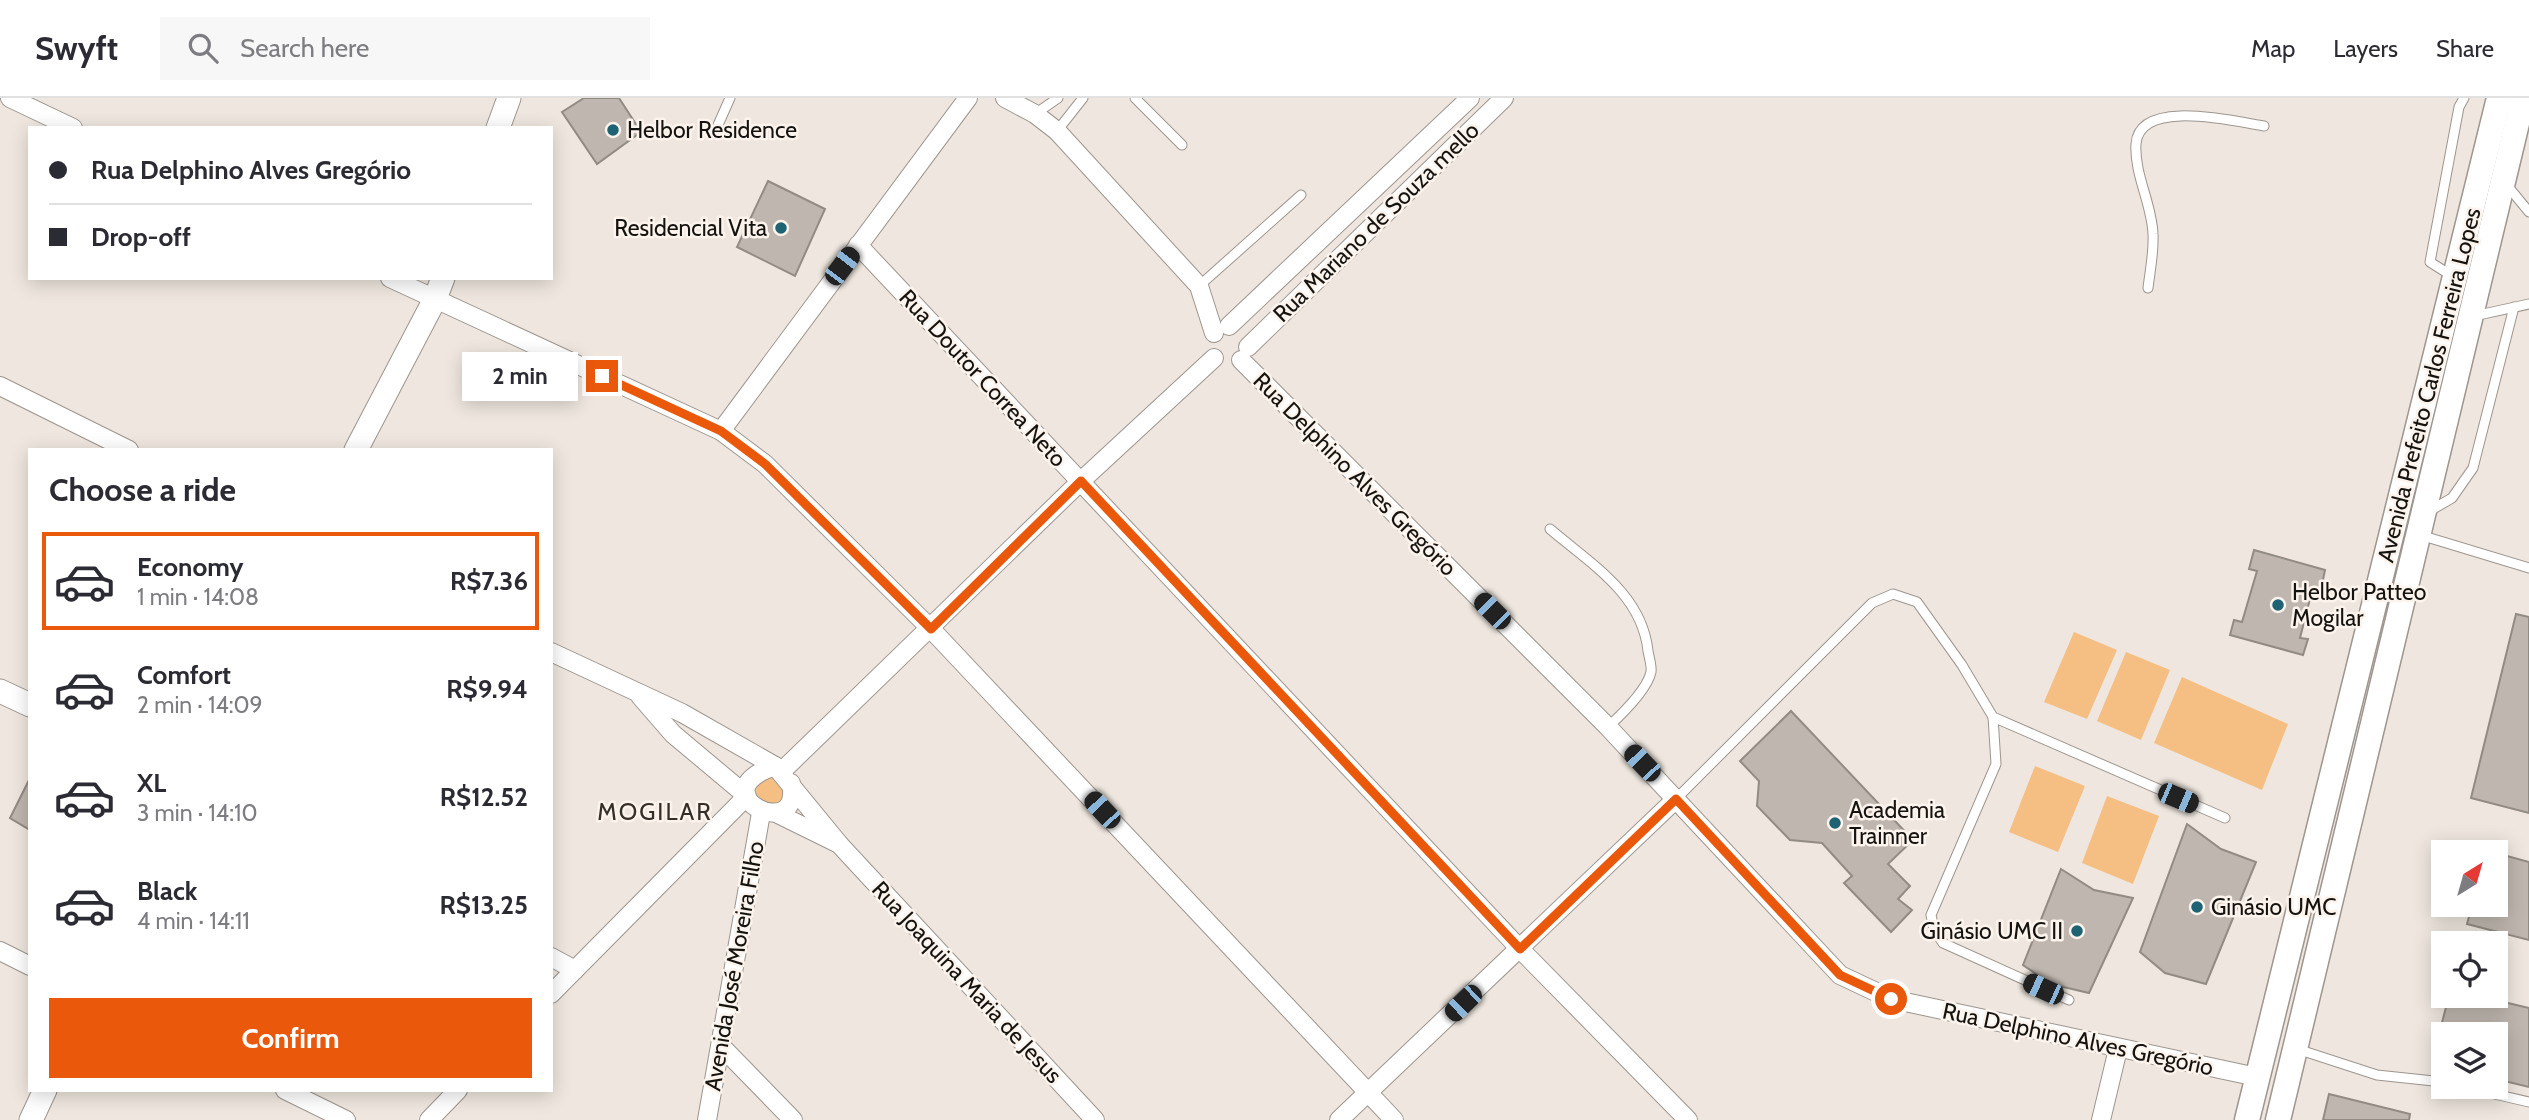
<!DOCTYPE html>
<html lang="en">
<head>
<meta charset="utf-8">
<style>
  body { margin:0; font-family:Cabin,sans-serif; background:#f7f7f7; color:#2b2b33; height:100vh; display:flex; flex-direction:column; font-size:26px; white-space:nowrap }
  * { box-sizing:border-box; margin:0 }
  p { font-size:23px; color:#7c7c81 }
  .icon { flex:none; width:38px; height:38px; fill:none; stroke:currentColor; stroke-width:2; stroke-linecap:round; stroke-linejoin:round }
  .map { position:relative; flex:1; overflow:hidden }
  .drawer { position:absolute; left:28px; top:350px; width:525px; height:644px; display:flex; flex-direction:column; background:#fff; border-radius:0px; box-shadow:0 4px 18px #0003 }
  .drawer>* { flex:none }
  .guide { position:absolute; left:28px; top:28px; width:525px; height:154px; border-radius:0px; box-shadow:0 4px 18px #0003; display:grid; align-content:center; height:154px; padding:0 21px; background:#fff }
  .needle { width:46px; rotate:37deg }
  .tools { position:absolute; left:2431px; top:742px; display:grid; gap:14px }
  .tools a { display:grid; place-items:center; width:77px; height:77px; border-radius:0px; background:#fff; box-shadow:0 4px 18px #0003; font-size:35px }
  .end { position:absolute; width:32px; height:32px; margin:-16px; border:9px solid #ea580c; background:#fff; box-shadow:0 0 0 4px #fff }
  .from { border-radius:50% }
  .bubble { position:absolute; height:49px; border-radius:0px; background:#fff; box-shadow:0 4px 18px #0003; font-size:23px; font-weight:700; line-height:49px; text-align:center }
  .car { position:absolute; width:21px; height:42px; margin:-21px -10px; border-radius:9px; box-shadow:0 0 5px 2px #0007; background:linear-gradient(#222 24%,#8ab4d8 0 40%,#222 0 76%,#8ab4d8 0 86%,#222 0) }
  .guide b { display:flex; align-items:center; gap:24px; height:66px; font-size:26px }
  .guide b+b { border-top:2px solid #e1e1e2 }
  .guide i { width:18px; height:18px; background:#2b2b33 }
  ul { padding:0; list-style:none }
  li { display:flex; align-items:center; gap:21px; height:98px; margin:0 14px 10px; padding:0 7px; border:4px solid transparent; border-radius:0px }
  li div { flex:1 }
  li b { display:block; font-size:26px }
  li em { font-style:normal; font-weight:700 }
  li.active { border-color:#ea580c }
  li>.icon { width:63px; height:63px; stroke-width:1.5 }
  h2 { padding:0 21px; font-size:32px; line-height:84px }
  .button { display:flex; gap:14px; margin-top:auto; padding:14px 21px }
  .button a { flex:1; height:80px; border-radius:0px; background:#ea580c; color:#fff; font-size:28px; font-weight:700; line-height:80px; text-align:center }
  header { display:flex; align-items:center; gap:42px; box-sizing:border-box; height:98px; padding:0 35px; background:#fff; border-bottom:2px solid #e1e1e2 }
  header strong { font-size:33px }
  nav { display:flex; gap:38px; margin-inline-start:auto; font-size:24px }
  .search { width:490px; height:63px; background:#f7f7f7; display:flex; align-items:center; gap:18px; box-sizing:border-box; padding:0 24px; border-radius:0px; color:#7c7c81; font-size:26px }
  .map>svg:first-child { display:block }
  .green { fill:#f5bf83 }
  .building { fill:#bfb7af; stroke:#928b84; stroke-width:2 }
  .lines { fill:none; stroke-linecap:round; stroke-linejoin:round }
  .service-casing { stroke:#9d958e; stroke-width:11 }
  .minor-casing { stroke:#9d958e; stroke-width:20 }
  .tertiary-casing { stroke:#9d958e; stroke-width:25 }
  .secondary-casing { stroke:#9d958e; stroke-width:27 }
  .service { stroke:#fff; stroke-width:9 }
  .minor { stroke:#fff; stroke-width:18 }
  .tertiary { stroke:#fff; stroke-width:23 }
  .secondary { stroke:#fff; stroke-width:24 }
  .route { stroke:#ea580c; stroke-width:9 }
  .poi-dot { fill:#1e6374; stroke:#fcf4ec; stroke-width:2.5 }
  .labels { text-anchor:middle; stroke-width:5; stroke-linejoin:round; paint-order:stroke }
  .poi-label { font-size:23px; fill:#151310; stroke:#fcf4ec; text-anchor:start }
  .street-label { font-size:23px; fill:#151310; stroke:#fcf4ec }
  .neighbourhood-label { font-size:24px; letter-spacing:2px; fill:#352f29; stroke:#fcf4ec }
</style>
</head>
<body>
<header>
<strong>Swyft</strong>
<div class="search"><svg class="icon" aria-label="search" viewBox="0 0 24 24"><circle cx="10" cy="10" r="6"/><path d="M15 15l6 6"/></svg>Search here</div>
<nav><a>Map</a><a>Layers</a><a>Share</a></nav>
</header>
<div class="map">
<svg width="2529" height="1022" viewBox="0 0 2529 1022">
  <rect width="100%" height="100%" fill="#efe7df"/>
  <g class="green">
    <path d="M 2074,534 L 2117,552 L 2087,621 L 2044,604 Z"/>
    <path d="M 2126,554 L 2170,572 L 2141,642 L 2097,623 Z"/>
    <path d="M 2182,579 L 2288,626 L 2262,692 L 2154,645 Z"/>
    <path d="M 2035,668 L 2085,688 L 2058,754 L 2009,734 Z"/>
    <circle cx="770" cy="693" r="14"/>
    <path d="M 2107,698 L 2159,718 L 2133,786 L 2082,765 Z"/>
  </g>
  <g class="building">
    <path d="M 584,0 L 619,0 L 641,34 L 597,66 L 562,14 Z"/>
    <path d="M 768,83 L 825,111 L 795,178 L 737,149 Z"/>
    <path d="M 2254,452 L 2325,472 L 2321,492 L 2313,489 L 2300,540 L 2308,541 L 2303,557 L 2230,537 L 2234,522 L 2242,524 L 2257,473 L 2249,471 Z"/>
    <path d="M 2516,516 L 2529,519 L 2529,715 L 2471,700 Z"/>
    <path d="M 1791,613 L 1913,742 L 1888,766 L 1910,788 L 1898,801 L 1912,812 L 1891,834 L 1844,785 L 1852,778 L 1822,745 L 1790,742 L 1757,708 L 1759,683 L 1740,663 Z"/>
    <path d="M 30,680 L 30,732 L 10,720 Z"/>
    <path d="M 2187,726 L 2221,751 L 2256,764 L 2206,886 L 2165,875 L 2140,854 Z"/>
    <path d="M 2496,755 L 2529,764 L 2529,842 L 2467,826 L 2472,807 L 2496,807 Z"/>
    <path d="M 2061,771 L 2094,792 L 2133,800 L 2089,895 L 2051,886 L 2023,867 Z"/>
    <path d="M 2449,898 L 2479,898 L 2529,910 L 2529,989 L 2496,981 L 2496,936 L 2439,936 Z"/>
    <path d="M 2329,996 L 2410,1016 L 2409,1022 L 2323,1022 Z"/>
  </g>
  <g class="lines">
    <g class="service-casing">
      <g id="service">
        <path d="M 1135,0 L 1182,47"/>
        <path d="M 1035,16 L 1058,0"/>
        <path d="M 718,27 L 730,0"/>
        <path d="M 1057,33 L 1083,0"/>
        <path d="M 2506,86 L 2529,114"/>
        <path d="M 2452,178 L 2430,164 L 2459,9 L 2464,0"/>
        <path d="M 1199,188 L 1301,97"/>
        <path d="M 2148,190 C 2150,173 2154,154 2153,136 C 2152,106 2134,76 2136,46 C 2139,0 2233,23 2264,28"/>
        <path d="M 2474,218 L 2529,206"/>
        <path d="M 2428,414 L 2452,400 L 2473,370 L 2514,209"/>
        <path d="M 1550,431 C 1591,466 1642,496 1648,553 C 1649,559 1652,568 1651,574 C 1647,592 1621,617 1608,629"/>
        <path d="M 2420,437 L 2529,470"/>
        <path d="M 1993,619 L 1996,666 L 1931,817 L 1934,831 L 1943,845 L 2069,902"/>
        <path d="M 1676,701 L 1872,505 L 1893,496 L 1917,504 L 1962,567 L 1993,619 L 2225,720"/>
        <path d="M 2297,951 L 2377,977 L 2443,984"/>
        <path d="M 2464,989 L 2529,1004"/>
      </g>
    </g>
    <g class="minor-casing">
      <g id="minor">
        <path d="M 10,0 L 73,30"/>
        <path d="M 1005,0 L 1035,16 L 1057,33 L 1199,188 L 1214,235"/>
        <path d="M 858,147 L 1520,851 L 1688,1022"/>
        <path d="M 390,180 L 721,333 L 765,366 L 931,531 L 1394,1022"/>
        <path d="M 1229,228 L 1470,0"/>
        <path d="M 1248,249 L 1504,0"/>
        <path d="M 1241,262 L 1608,629 L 1840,877 L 1891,901 L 2257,979"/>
        <path d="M 0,288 L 129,352"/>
        <path d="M 721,333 L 968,0"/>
        <path d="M 551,554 L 682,615 L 775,668"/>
        <path d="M 781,674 L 1081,383 L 1214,260"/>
        <path d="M 776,715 L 839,746 L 775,668 C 695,695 804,748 791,685"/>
        <path d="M 839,746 L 1095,1022"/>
        <path d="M 0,853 L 30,868"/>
        <path d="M 551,859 L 575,872"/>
        <path d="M 551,896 L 747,698 L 673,636 L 640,598"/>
        <path d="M 721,948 L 793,1022"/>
        <path d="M 285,992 L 346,1022"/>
        <path d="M 429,1022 L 458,992"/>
        <path d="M 707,1022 L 761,715"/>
        <path d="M 1339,1022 L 1676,701"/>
        <path d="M 2101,1022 L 2118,951"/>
      </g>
    </g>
    <g class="tertiary-casing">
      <g id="tertiary">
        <path d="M 498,30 L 509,0"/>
        <path d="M 356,352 L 435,201 L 443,180"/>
        <path d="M 0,593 L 30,607"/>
        <path d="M 31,1022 L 45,992"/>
      </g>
    </g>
    <g class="secondary-casing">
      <g id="secondary">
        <path d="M 2247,1022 L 2499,0"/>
        <path d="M 2278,1022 L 2523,0"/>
      </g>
    </g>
    <use href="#service" class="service"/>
    <use href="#minor" class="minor"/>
    <use href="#tertiary" class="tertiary"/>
    <use href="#secondary" class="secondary"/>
  </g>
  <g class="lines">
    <path class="route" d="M 602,278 L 721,333 L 765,366 L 931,531 L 1081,383 L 1520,851 L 1676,701 L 1840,877 L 1891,901"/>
  </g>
  <g class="poi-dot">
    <circle cx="613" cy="32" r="7"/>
    <circle cx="781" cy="130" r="7"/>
    <circle cx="2278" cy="507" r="7"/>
    <circle cx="1835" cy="725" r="7"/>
    <circle cx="2197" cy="809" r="7"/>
    <circle cx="2077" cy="833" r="7"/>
  </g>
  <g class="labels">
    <g class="poi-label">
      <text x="627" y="40">Helbor Residence</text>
      <text x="767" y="138" text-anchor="end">Residencial Vita</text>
      <text x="2292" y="502">Helbor Patteo<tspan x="2292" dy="26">Mogilar</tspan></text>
      <text x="1849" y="720">Academia<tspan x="1849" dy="26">Trainner</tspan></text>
      <text x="2211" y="817">Ginásio UMC</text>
      <text x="2063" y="841" text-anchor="end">Ginásio UMC II</text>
    </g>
    <g class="street-label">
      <text transform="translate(1376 124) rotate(-44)" y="8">Rua Mariano de Souza mello</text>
      <text transform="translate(983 280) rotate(47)" y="8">Rua Doutor Correa Neto</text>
      <text transform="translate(2429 287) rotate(-76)" y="8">Avenida Prefeito Carlos Ferreira Lopes</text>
      <text transform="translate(1355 376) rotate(45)" y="8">Rua Delphino Alves Gregório</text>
      <text transform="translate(734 868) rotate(-80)" y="8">Avenida José Moreira Filho</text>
      <text transform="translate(967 884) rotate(47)" y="8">Rua Joaquina Maria de Jesus</text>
      <text transform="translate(2078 941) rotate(12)" y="8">Rua Delphino Alves Gregório</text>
    </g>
    <g class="neighbourhood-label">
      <text x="655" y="722">MOGILAR</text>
    </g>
  </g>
</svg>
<div class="tools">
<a><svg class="needle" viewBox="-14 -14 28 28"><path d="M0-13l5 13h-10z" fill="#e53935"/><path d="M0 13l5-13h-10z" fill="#7c7c81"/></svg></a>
<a><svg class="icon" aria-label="locate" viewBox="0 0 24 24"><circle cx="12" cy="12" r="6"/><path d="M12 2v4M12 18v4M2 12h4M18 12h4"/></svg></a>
<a><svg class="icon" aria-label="layers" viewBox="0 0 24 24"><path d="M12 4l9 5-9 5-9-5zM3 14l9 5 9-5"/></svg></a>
</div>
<i class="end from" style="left:1891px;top:901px"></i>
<i class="end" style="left:602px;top:278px"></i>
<div class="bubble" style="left:462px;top:254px;width:116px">2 min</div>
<i class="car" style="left:842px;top:168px;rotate:37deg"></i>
<i class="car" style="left:1492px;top:513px;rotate:315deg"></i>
<i class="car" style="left:1642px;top:665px;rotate:316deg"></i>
<i class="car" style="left:2178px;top:700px;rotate:113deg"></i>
<i class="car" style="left:1102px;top:712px;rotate:317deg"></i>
<i class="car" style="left:2043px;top:891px;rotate:295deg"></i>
<i class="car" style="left:1463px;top:905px;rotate:226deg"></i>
<div class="guide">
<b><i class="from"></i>Rua Delphino Alves Gregório</b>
<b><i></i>Drop-off</b>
</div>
<section class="drawer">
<h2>Choose a ride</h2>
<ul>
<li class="active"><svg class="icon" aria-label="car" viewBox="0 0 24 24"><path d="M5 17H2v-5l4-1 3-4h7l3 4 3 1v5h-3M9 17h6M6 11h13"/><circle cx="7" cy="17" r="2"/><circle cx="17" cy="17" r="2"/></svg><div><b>Economy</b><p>1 min · 14:08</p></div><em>R$7.36</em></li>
<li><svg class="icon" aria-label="car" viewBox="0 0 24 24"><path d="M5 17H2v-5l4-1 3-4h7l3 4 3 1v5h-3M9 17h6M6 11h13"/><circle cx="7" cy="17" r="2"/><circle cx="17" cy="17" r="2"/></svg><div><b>Comfort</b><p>2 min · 14:09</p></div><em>R$9.94</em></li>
<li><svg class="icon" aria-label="car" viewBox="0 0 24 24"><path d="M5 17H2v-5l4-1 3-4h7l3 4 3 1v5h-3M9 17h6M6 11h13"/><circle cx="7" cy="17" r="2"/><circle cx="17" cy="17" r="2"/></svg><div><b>XL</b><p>3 min · 14:10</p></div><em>R$12.52</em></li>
<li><svg class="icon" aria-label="car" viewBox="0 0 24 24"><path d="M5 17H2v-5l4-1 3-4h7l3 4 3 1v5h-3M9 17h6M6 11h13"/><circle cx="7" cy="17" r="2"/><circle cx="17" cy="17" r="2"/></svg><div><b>Black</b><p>4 min · 14:11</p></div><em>R$13.25</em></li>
</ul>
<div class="button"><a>Confirm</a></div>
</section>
</div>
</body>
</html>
